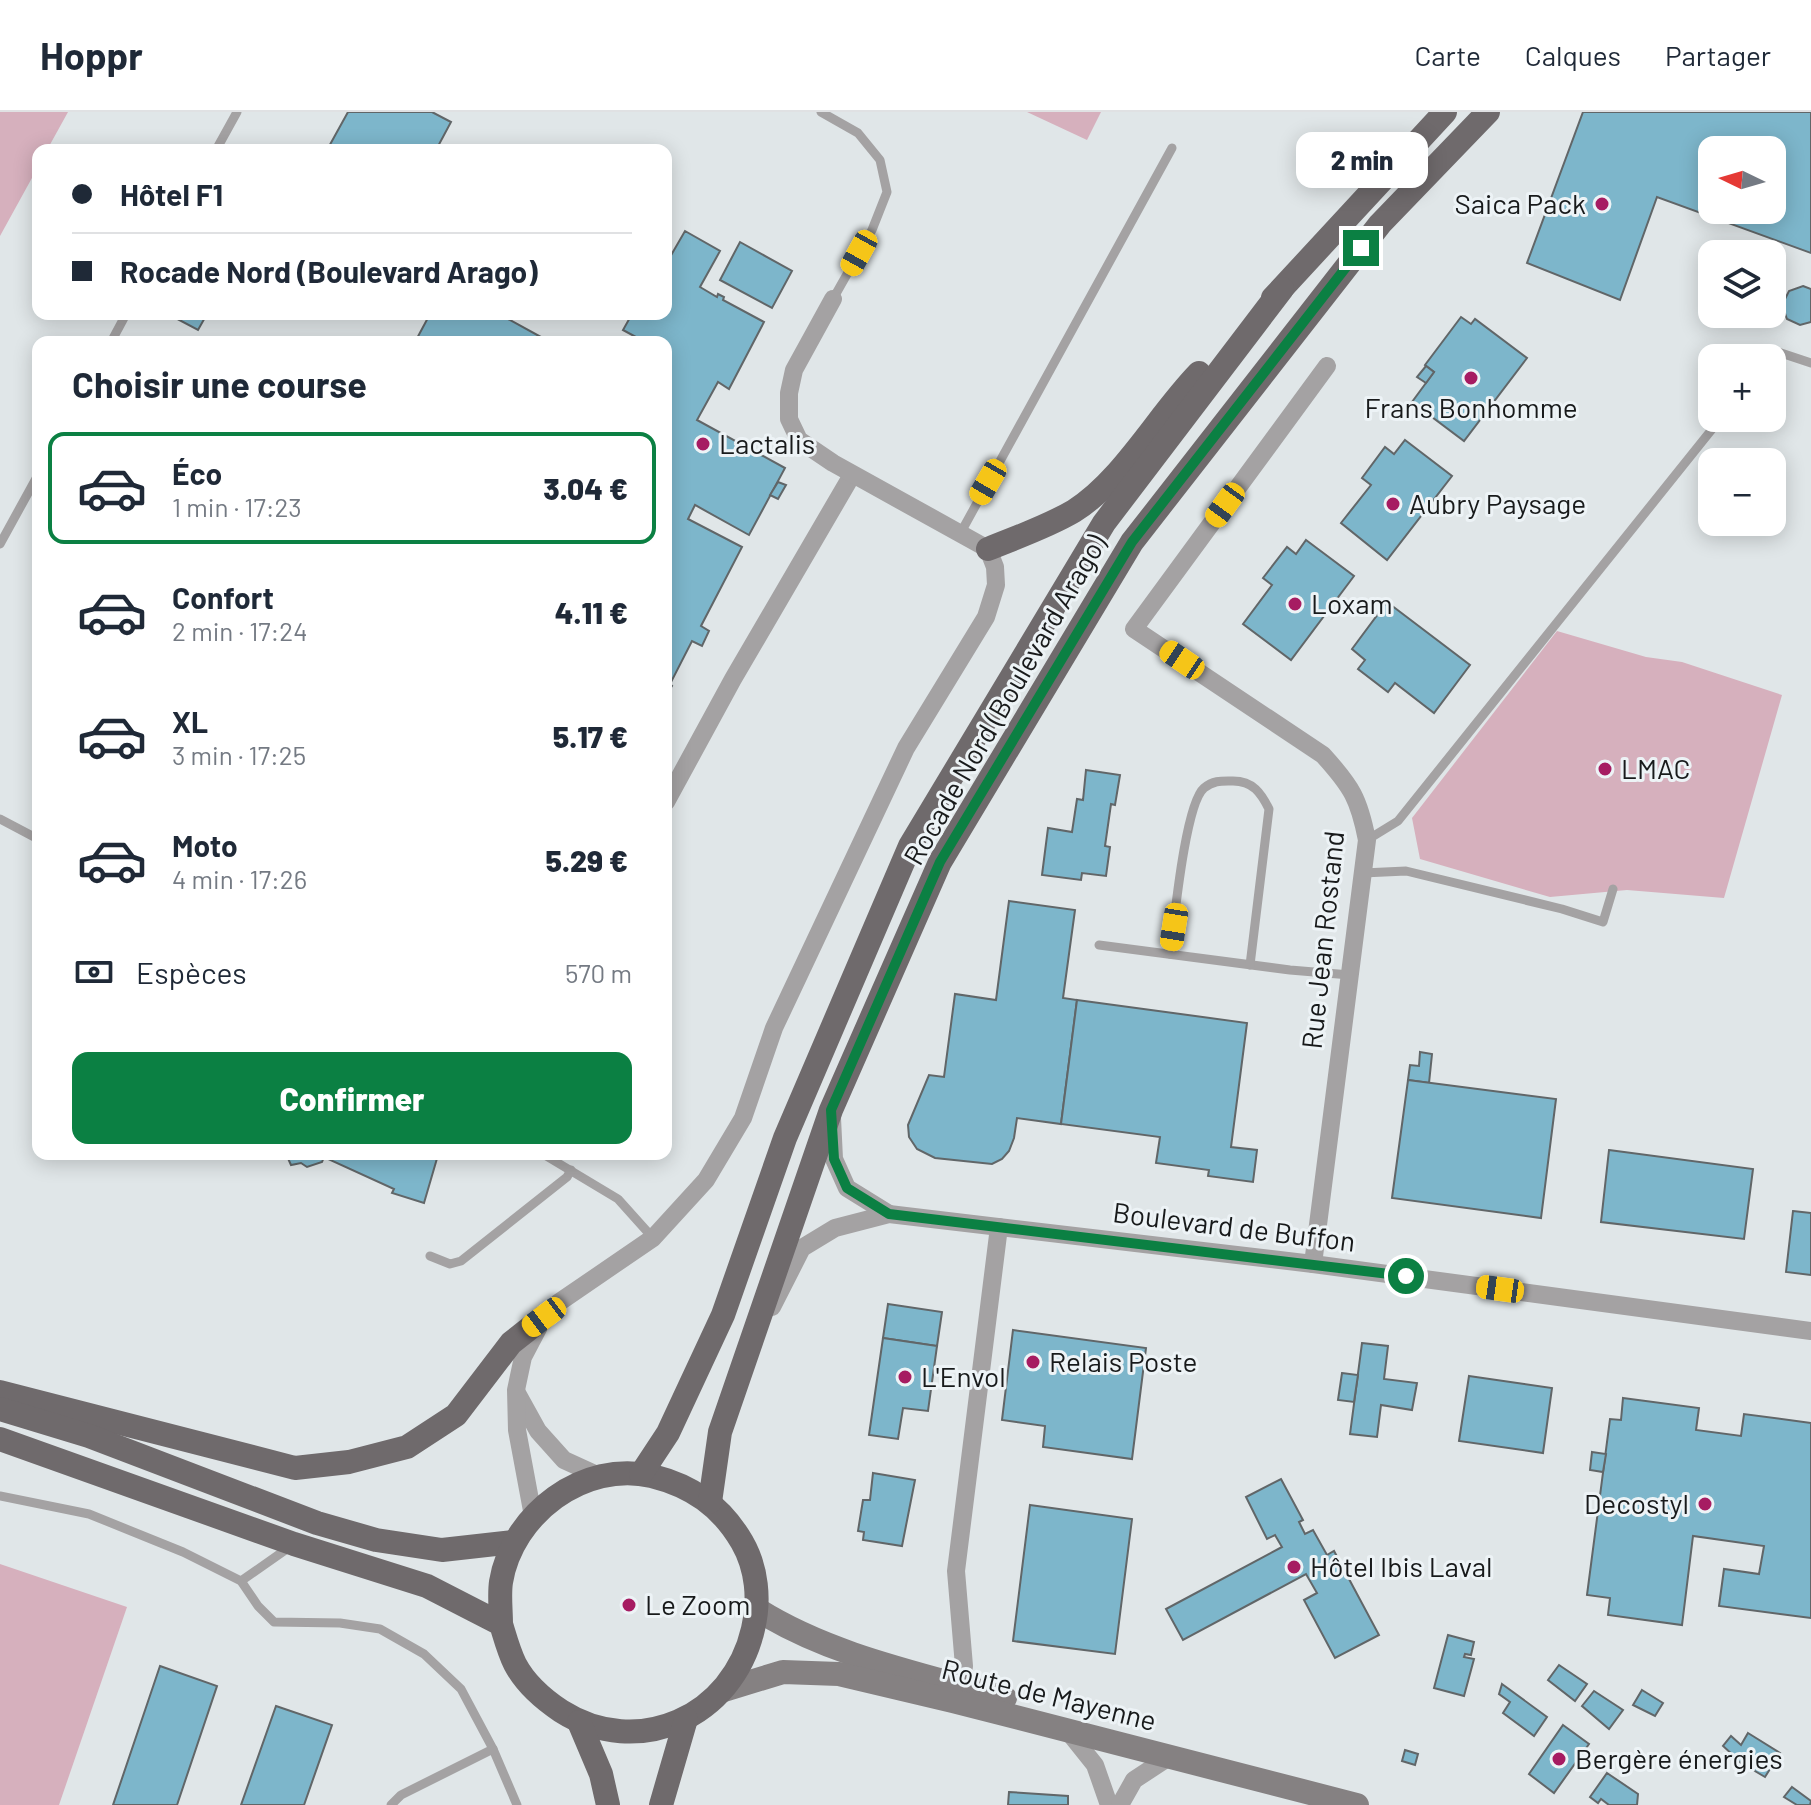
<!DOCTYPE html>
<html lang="fr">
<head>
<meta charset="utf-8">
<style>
  body { margin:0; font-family:Barlow,sans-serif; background:#f6f6f7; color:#1f2937; height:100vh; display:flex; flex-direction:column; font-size:30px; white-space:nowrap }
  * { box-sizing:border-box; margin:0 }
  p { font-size:26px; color:#747a83 }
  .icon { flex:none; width:44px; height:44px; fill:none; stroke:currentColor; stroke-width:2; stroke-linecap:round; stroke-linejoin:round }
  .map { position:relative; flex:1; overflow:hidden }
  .drawer { position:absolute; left:32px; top:224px; width:640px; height:824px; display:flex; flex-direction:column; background:#fff; border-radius:16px; box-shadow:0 4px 20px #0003 }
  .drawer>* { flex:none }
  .top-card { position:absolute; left:32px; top:32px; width:640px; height:176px; border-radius:16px; box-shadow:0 4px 20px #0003; display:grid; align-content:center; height:176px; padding:0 40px; background:#fff }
  .needle { width:52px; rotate:275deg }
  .tools { position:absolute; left:1698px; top:24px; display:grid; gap:16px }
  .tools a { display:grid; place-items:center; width:88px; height:88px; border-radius:16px; background:#fff; box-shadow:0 4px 20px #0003; font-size:40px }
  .end { position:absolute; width:36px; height:36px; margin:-18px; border:10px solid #0b8043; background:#fff; box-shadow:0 0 0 4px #fff }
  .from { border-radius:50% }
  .bubble { position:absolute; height:56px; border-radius:16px; background:#fff; box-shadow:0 4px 20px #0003; font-size:26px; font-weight:800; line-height:56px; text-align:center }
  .car { position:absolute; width:24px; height:48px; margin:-24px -12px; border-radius:10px; box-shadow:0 0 6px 2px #0007; background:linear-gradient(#f5c518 24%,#345 0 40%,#f5c518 0 76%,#345 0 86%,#f5c518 0) }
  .top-card b { display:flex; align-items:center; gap:28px; height:76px; font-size:30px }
  .top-card b+b { border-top:2px solid #e0e1e3 }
  .top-card i { width:20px; height:20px; background:#1f2937 }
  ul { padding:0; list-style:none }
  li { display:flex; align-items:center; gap:24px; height:112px; margin:0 16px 12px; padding:0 24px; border:4px solid transparent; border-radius:16px }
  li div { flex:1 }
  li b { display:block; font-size:30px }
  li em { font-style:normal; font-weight:800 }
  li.active { border-color:#0b8043 }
  li>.icon { width:72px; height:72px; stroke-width:1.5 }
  h2 { padding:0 40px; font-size:36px; line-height:96px }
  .pay { display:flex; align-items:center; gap:20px; height:88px; padding:0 40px; font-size:30px }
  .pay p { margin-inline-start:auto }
  .button { display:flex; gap:16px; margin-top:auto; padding:16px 40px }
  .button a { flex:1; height:92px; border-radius:16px; background:#0b8043; color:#fff; font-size:32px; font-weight:800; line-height:92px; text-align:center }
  header { display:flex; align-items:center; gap:48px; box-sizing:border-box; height:112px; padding:0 40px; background:#fff; border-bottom:2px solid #e0e1e3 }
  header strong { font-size:38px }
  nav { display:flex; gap:44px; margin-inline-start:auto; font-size:28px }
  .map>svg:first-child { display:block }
  .green { fill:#d6b0bd }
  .building { fill:#7db6cb; stroke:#616668; stroke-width:2; fill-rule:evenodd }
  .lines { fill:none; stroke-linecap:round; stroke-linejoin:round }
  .lane { stroke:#a4a2a3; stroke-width:9 }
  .street { stroke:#a4a2a3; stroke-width:18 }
  .secondary { stroke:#858182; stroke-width:24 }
  .primary { stroke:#6f6a6c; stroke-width:24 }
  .route { stroke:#0b8043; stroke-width:10 }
  .poi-dot { fill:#a61c62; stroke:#edf3f6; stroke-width:3 }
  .labels { text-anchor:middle; stroke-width:6; stroke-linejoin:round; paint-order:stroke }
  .poi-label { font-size:28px; fill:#181a1b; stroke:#edf3f6; text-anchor:start }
  .street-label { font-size:28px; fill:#181a1b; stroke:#edf3f6 }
</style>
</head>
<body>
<header>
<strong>Hoppr</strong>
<nav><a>Carte</a><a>Calques</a><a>Partager</a></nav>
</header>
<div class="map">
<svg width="1811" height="1693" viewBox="0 0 1811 1693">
  <rect width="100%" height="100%" fill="#e0e6e8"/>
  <g class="green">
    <path d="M 0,0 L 68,0 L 47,38 L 38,38 L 38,55 L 0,124 Z"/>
    <path d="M 1027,0 L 1101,0 L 1087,28 Z"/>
    <path d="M 1557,519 L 1646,545 L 1682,550 L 1782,583 L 1724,786 L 1627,778 L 1550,785 L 1420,747 L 1412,706 Z"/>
    <path d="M 0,1452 L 127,1495 L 59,1693 L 0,1693 Z"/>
  </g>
  <g class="building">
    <path d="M 348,0 L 432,0 L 451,10 L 436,38 L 327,38 Z"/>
    <path d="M 1583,0 L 1811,0 L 1811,141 L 1657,85 L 1620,188 L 1527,151 ZM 1712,38 L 1772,38 L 1772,98 L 1712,98 Z"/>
    <path d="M 685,119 L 720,139 L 700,175 L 717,185 L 718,182 L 724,185 L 723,188 L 764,210 L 729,277 L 718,270 L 697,308 L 785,356 L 749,423 L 695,393 L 688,407 L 742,435 L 701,514 L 709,519 L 702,534 L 692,529 L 670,572 L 672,574 L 668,580 L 666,579 L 666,230 L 645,230 L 623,218 L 632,202 L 666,202 L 666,152 Z"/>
    <path d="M 740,130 L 792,159 L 772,196 L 720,168 Z"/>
    <path d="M 1803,174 L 1811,177 L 1811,210 L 1800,213 L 1787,207 L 1782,193 L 1789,179 Z"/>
    <path d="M 168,202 L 207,202 L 198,218 Z"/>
    <path d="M 430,202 L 499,202 L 550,230 L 415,230 Z"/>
    <path d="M 1461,205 L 1471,212 L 1475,207 L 1527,246 L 1464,329 L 1412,290 L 1434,260 L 1425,253 Z"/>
    <path d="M 1426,254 L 1434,260 L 1426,271 L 1417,265 Z"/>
    <path d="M 1405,328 L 1452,364 L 1387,448 L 1341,411 L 1371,373 L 1362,366 L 1385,335 L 1394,342 Z"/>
    <path d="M 778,370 L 786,373 L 778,387 L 770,383 Z"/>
    <path d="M 1306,428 L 1354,464 L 1291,548 L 1243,512 L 1272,473 L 1263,466 L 1287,435 L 1296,442 Z"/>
    <path d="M 1387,490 L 1470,553 L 1434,601 L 1395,571 L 1388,580 L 1358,557 L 1365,548 L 1352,537 Z"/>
    <path d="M 1086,658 L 1120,663 L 1115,693 L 1111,692 L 1105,734 L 1110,735 L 1106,764 L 1082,761 L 1081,768 L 1042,763 L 1048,716 L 1072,720 L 1077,687 L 1083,688 Z"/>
    <path d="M 1009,789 L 1075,798 L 1063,886 L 1077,888 L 1061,1012 L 1017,1006 L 1014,1026 L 1009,1039 L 1002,1047 L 992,1052 L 935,1046 L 917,1037 L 909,1025 L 908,1013 L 929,963 L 944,965 L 955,882 L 996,888 Z"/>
    <path d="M 1077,888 L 1247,911 L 1231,1035 L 1257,1038 L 1253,1070 L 1208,1064 L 1209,1058 L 1156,1051 L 1160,1025 L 1061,1012 Z"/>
    <path d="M 1420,940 L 1432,942 L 1429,971 L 1408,968 L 1410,953 L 1419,954 Z"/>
    <path d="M 1408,968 L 1556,987 L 1541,1106 L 1392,1086 Z"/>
    <path d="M 1609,1038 L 1753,1057 L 1744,1127 L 1601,1110 Z"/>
    <path d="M 286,1042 L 436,1042 L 438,1043 L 424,1091 L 392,1081 L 394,1077 L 324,1045 L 322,1050 L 307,1055 L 301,1051 L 291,1053 Z"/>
    <path d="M 1793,1099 L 1811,1101 L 1811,1163 L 1786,1160 Z"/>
    <path d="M 888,1192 L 942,1200 L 937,1234 L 883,1226 Z"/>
    <path d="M 1013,1218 L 1146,1236 L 1132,1347 L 1043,1335 L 1045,1314 L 1002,1308 Z"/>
    <path d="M 883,1226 L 937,1234 L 928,1299 L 903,1296 L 898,1327 L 869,1323 Z"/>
    <path d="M 1362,1231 L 1388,1234 L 1384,1267 L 1417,1271 L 1412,1298 L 1381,1293 L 1377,1325 L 1350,1322 Z"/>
    <path d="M 1342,1261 L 1358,1263 L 1354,1290 L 1338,1288 Z"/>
    <path d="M 1469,1264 L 1552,1276 L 1543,1341 L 1459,1329 Z"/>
    <path d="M 1623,1286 L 1699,1296 L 1696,1318 L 1741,1324 L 1744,1302 L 1811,1311 L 1811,1506 L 1719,1494 L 1724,1457 L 1759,1462 L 1764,1434 L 1693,1424 L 1682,1513 L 1608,1503 L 1610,1486 L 1587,1483 L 1610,1307 L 1621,1308 Z"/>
    <path d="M 1592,1340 L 1606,1342 L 1603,1360 L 1590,1358 Z"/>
    <path d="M 873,1361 L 915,1368 L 902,1434 L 863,1428 L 864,1420 L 858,1419 L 863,1388 L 870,1388 Z"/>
    <path d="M 1281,1367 L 1303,1408 L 1299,1410 L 1305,1422 L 1313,1418 L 1327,1443 L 1334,1439 L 1379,1523 L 1335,1546 L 1304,1488 L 1317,1481 L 1306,1462 L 1183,1528 L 1166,1497 L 1282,1435 L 1275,1423 L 1267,1427 L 1246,1385 Z"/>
    <path d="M 1030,1393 L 1132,1407 L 1115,1542 L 1013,1529 Z"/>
    <path d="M 1448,1523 L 1474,1530 L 1471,1543 L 1465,1542 L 1464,1545 L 1474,1547 L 1464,1584 L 1434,1576 Z"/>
    <path d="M 1559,1553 L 1587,1572 L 1575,1589 L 1548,1568 Z"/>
    <path d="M 160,1554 L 217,1574 L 177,1693 L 113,1693 Z"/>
    <path d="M 1502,1572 L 1547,1605 L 1534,1624 L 1503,1601 L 1510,1590 L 1499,1582 Z"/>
    <path d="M 1642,1578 L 1663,1591 L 1655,1604 L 1633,1593 Z"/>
    <path d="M 1594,1579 L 1623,1598 L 1609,1617 L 1582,1594 Z"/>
    <path d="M 276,1594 L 332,1613 L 304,1693 L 241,1693 Z"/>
    <path d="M 1563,1613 L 1589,1632 L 1554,1681 L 1529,1662 Z"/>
    <path d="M 1748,1621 L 1780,1641 L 1765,1665 L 1733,1646 L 1734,1644 L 1723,1634 L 1731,1624 L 1741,1633 Z"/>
    <path d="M 1405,1638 L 1418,1642 L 1415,1653 L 1402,1649 Z"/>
    <path d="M 1607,1661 L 1638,1682 L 1637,1693 L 1609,1693 L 1601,1687 L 1598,1691 L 1590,1685 Z"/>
    <path d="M 1792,1675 L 1811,1689 L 1810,1693 L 1797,1693 L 1784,1685 Z"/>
    <path d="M 1009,1680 L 1068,1684 L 1068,1693 L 1008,1693 Z"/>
  </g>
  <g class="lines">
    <g class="lane">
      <path d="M 821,0 L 858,21 L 880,48 L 887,80 L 872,118 L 833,187"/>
      <path d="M 216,38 L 237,0"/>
      <path d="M 111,230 L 126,202"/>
      <path d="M 1765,246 L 1769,237 L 1811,251"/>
      <path d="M 960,422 L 1172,36"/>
      <path d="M 0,432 L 38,363"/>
      <path d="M 0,707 L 38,727"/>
      <path d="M 1367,728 L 1398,709 L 1721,306"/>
      <path d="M 1363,761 L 1406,759 L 1562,797 L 1603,810 L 1613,777"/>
      <path d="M 1099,833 L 1290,858 L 1350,863"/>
      <path d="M 1170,842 C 1174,812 1185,692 1204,676 C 1214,668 1222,669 1233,669 C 1253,669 1261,681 1269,697 L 1250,853"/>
      <path d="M 543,1042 L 618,1087 L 653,1126"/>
      <path d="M 430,1144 L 450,1152 L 461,1149 L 567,1065 L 571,1058"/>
      <path d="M 0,1384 L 89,1402 L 183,1440 L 241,1469 L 258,1494 L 274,1510 L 340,1511 L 380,1517 L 424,1542 L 461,1577 L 493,1637 L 517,1693"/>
      <path d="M 241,1469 L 291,1434"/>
      <path d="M 391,1693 L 401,1683 L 493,1637"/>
    </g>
    <g class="street">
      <path d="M 666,690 L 733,567 L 852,363"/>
      <path d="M 832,1006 L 834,1047 L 847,1076 L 889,1102"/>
      <path d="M 1313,1152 L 1367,728 C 1359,687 1352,675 1323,643 L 1134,517 L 1327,254"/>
      <path d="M 772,1195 L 802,1136 L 835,1116 L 889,1102 L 1313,1152 L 1811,1219"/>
      <path d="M 517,1281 L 538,1319 L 564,1348 L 599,1364"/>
      <path d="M 533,1404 L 517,1318 L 516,1278 L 523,1245 L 544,1205 L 558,1191 L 653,1126 L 706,1068 L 743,1006 L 774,916 L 906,636 L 986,505 L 996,473 L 995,455 L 988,437 L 833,351 L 799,328 L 789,307 L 789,281 L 794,258 L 833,187"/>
      <path d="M 961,1573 L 964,1554 L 956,1459 L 999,1115"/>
      <path d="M 1067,1618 L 1095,1653 L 1109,1693"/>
      <path d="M 1120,1693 L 1134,1668 L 1169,1645"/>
    </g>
    <g class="secondary">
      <path d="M 758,1498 C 831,1544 922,1562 1005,1586"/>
      <path d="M 724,1578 L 783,1560 L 839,1562 L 953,1589 L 1357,1693"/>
    </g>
    <g class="primary">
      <path d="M 1273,186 L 1445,0"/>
      <path d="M 988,437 C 1017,425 1047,415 1074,399 C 1124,367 1158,303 1199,261"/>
      <path d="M 0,1280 L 295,1356 L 349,1350 L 407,1335 L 456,1303 L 511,1231 L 544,1205"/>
      <path d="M 0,1297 L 89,1324 L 317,1411 L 376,1428 L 442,1438 L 514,1430"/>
      <path d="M 0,1327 L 294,1432 L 427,1474 L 501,1512 C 505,1525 509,1540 515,1552 C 525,1571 543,1587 561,1599 C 638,1648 733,1605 753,1517 C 760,1488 757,1456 742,1430 C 721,1394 692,1374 652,1364 C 584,1348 512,1402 501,1470 C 499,1483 501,1498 501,1512"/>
      <path d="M 641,1362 L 668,1321 L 723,1203 L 785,1026 L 910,734 L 1104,411 L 1282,177"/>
      <path d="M 710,1390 L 720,1320 L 831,998 L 940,750 L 1132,430 L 1380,112 L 1488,0"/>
      <path d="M 579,1610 L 601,1662 L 608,1693"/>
      <path d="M 661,1693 L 686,1607"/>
    </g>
  </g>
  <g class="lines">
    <path class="route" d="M 1361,136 L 1132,430 L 940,750 L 831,998 L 834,1047 L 847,1076 L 889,1102 L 1406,1164"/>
  </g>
  <g class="poi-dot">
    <circle cx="1602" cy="92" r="8"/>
    <circle cx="1471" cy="266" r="8"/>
    <circle cx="703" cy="332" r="8"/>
    <circle cx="1393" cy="392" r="8"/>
    <circle cx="1295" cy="492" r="8"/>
    <circle cx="1605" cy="657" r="8"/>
    <circle cx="1033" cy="1250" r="8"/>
    <circle cx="905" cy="1265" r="8"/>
    <circle cx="1705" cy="1392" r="8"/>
    <circle cx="1294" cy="1455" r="8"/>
    <circle cx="629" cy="1493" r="8"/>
    <circle cx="1559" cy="1647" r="8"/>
  </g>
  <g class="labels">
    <g class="poi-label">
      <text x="1586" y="102" text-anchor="end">Saica Pack</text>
      <text x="1471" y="306" text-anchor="middle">Frans Bonhomme</text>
      <text x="719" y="342">Lactalis</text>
      <text x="1409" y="402">Aubry Paysage</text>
      <text x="1311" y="502">Loxam</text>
      <text x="1621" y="667">LMAC</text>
      <text x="1049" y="1260">Relais Poste</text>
      <text x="921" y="1275">L'Envol</text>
      <text x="1689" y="1402" text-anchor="end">Decostyl</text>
      <text x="1310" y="1465">Hôtel Ibis Laval</text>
      <text x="645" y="1503">Le Zoom</text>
      <text x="1575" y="1657">Bergère énergies</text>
    </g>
    <g class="street-label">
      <text transform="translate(1005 588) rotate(-60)" y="10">Rocade Nord (Boulevard Arago)</text>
      <text transform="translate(1323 828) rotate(-84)" y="10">Rue Jean Rostand</text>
      <text transform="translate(1234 1115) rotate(7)" y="10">Boulevard de Buffon</text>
      <text transform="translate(1049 1583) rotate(14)" y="10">Route de Mayenne</text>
    </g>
  </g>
</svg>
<div class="tools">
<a><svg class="needle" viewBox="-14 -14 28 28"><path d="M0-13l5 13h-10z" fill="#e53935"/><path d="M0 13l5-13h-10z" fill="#747a83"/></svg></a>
<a><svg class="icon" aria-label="layers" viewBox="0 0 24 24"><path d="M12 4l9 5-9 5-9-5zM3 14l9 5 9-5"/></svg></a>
<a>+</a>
<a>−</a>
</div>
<i class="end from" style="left:1406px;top:1164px"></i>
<i class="end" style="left:1361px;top:136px"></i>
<div class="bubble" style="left:1296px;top:20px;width:132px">2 min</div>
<i class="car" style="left:859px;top:141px;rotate:209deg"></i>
<i class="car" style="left:988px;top:370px;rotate:210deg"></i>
<i class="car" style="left:1225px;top:393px;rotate:216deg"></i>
<i class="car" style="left:1182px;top:548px;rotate:304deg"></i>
<i class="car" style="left:1174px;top:815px;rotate:189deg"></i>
<i class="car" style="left:1500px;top:1177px;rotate:278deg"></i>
<i class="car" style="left:544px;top:1205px;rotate:233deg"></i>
<div class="top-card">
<b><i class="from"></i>Hôtel F1</b>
<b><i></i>Rocade Nord (Boulevard Arago)</b>
</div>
<section class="drawer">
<h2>Choisir une course</h2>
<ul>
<li class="active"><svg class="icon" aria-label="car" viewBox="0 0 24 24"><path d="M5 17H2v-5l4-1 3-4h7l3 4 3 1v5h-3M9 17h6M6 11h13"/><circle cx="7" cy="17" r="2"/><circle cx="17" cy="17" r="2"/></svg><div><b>Éco</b><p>1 min · 17:23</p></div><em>3.04 €</em></li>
<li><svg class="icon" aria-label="car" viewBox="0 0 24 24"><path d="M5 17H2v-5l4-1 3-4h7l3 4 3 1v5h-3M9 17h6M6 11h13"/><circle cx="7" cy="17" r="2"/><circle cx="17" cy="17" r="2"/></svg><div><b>Confort</b><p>2 min · 17:24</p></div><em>4.11 €</em></li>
<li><svg class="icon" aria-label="car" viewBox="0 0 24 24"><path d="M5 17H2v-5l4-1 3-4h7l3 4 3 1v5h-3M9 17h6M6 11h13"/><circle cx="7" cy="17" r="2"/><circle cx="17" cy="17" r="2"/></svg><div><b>XL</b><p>3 min · 17:25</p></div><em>5.17 €</em></li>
<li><svg class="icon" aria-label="car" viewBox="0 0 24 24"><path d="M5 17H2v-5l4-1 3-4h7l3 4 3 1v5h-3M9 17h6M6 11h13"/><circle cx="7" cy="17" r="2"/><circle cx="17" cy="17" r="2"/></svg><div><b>Moto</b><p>4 min · 17:26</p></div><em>5.29 €</em></li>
</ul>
<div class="pay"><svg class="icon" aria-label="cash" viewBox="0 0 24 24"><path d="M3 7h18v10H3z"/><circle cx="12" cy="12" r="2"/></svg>Espèces<p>570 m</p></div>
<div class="button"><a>Confirmer</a></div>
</section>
</div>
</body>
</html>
